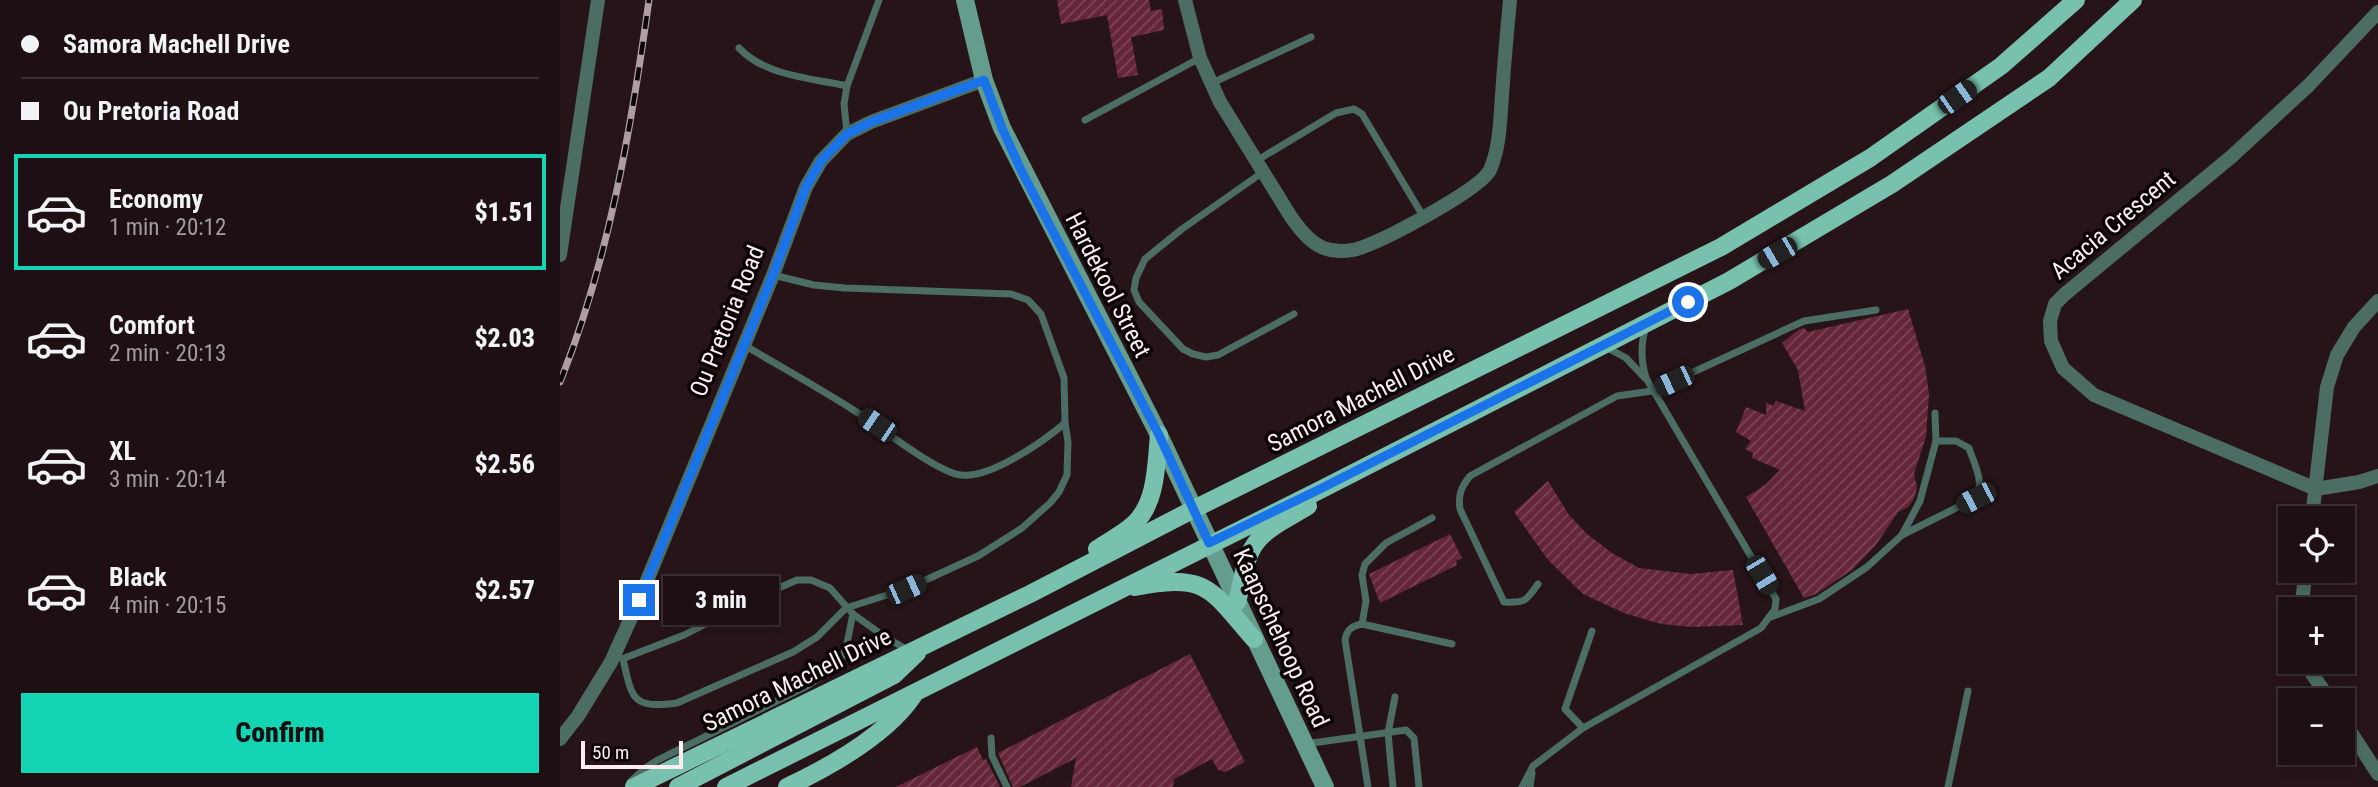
<!DOCTYPE html>
<html lang="en">
<head>
<meta charset="utf-8">
<style>
  body { margin:0; font-family:"Roboto Condensed",sans-serif; background:#2a1d21; color:#f1f3f6; height:100vh; display:flex; flex-direction:column; font-size:26px; white-space:nowrap }
  * { box-sizing:border-box; margin:0 }
  p { font-size:23px; color:#a09ca0 }
  .icon { flex:none; width:38px; height:38px; fill:none; stroke:currentColor; stroke-width:2; stroke-linecap:round; stroke-linejoin:round }
  .map { position:relative; flex:1; overflow:hidden }
  .drawer { display:flex; flex-direction:column; background:#1d0f13; width:560px }
  .drawer>* { flex:none }
  .top-card { display:grid; align-content:center; height:154px; padding:0 21px; background:#1d0f13 }
  .buttons { position:absolute; left:1718px; top:506px; display:grid; gap:14px }
  .buttons a { display:grid; place-items:center; width:77px; height:77px; border-radius:0px; background:#1d0f13; box-shadow:0 4px 10px #0003,0 0 0 2px #3b2f33; font-size:35px }
  .scale { position:absolute; left:21px; bottom:18px; width:102px; box-sizing:border-box; padding-left:7px; border:4px solid #fbedf0; border-top:0; font-size:19px; line-height:24px; white-space:nowrap; color:#fbedf0; -webkit-text-stroke:5px #0b0405; paint-order:stroke }
  .end { position:absolute; width:32px; height:32px; margin:-16px; border:9px solid #1a73e8; background:#fff; box-shadow:0 0 0 4px #fff }
  .from { border-radius:50% }
  .bubble { position:absolute; height:49px; border-radius:0px; background:#1d0f13; box-shadow:0 4px 10px #0003,0 0 0 2px #3b2f33; font-size:23px; font-weight:800; line-height:49px; text-align:center }
  .car { position:absolute; width:21px; height:42px; margin:-21px -10px; border-radius:9px; box-shadow:0 0 5px 2px #0007; background:linear-gradient(#222 24%,#8ab4d8 0 40%,#222 0 76%,#8ab4d8 0 86%,#222 0) }
  .top-card b { display:flex; align-items:center; gap:24px; height:66px; font-size:26px }
  .top-card b+b { border-top:2px solid #3b2f33 }
  .top-card i { width:18px; height:18px; background:#f1f3f6 }
  ul { padding:0; list-style:none }
  li { display:flex; align-items:center; gap:21px; height:116px; margin:0 14px 10px; padding:0 7px; border:4px solid transparent; border-radius:0px }
  li div { flex:1 }
  li b { display:block; font-size:26px }
  li em { font-style:normal; font-weight:800 }
  li.current { border-color:#14d5b3 }
  li>.icon { width:63px; height:63px; stroke-width:1.5 }
  .action { display:flex; gap:14px; margin-top:auto; padding:14px 21px }
  .action a { flex:1; height:80px; border-radius:0px; background:#14d5b3; color:#111; font-size:28px; font-weight:800; line-height:80px; text-align:center }
  main { display:flex; flex:1; min-height:0 }
  .map>svg:first-child { display:block }
  .building { fill:url(#building-hatch) }
  .lines { fill:none; stroke-linecap:round; stroke-linejoin:round }
  .service { stroke:#4b6d64; stroke-width:7 }
  .minor { stroke:#4b6d64; stroke-width:14 }
  .secondary { stroke:#649c8e; stroke-width:18 }
  .primary { stroke:#77c1ae; stroke-width:18 }
  .rail-casing { stroke:#ae9ea2; stroke-width:7 }
  .rail { stroke:#0b0405; stroke-width:4.5; stroke-dasharray:13; stroke-linecap:butt }
  .route { stroke:#1a73e8; stroke-width:9 }
  .labels { text-anchor:middle; stroke-width:7; stroke-linejoin:round; paint-order:stroke }
  .street-label { font-size:24px; fill:#fbedf0; stroke:#0b0405 }
</style>
</head>
<body>
<main>
<section class="drawer">
<div class="top-card">
<b><i class="from"></i>Samora Machell Drive</b>
<b><i></i>Ou Pretoria Road</b>
</div>
<ul>
<li class="current"><svg class="icon" aria-label="car" viewBox="0 0 24 24"><path d="M5 17H2v-5l4-1 3-4h7l3 4 3 1v5h-3M9 17h6M6 11h13"/><circle cx="7" cy="17" r="2"/><circle cx="17" cy="17" r="2"/></svg><div><b>Economy</b><p>1 min · 20:12</p></div><em>$1.51</em></li>
<li><svg class="icon" aria-label="car" viewBox="0 0 24 24"><path d="M5 17H2v-5l4-1 3-4h7l3 4 3 1v5h-3M9 17h6M6 11h13"/><circle cx="7" cy="17" r="2"/><circle cx="17" cy="17" r="2"/></svg><div><b>Comfort</b><p>2 min · 20:13</p></div><em>$2.03</em></li>
<li><svg class="icon" aria-label="car" viewBox="0 0 24 24"><path d="M5 17H2v-5l4-1 3-4h7l3 4 3 1v5h-3M9 17h6M6 11h13"/><circle cx="7" cy="17" r="2"/><circle cx="17" cy="17" r="2"/></svg><div><b>XL</b><p>3 min · 20:14</p></div><em>$2.56</em></li>
<li><svg class="icon" aria-label="car" viewBox="0 0 24 24"><path d="M5 17H2v-5l4-1 3-4h7l3 4 3 1v5h-3M9 17h6M6 11h13"/><circle cx="7" cy="17" r="2"/><circle cx="17" cy="17" r="2"/></svg><div><b>Black</b><p>4 min · 20:15</p></div><em>$2.57</em></li>
</ul>
<div class="action"><a>Confirm</a></div>
</section>
<div class="map">
<svg width="1818" height="787" viewBox="0 0 1818 787">
  <defs>
    <pattern id="building-hatch" width="6" height="6" patternUnits="userSpaceOnUse" patternTransform="scale(1.75)"><rect width="6" height="6" fill="#652639"/><path d="M-1 1l2-2M0 6l6-6M5 7l2-2" fill="none" stroke="#7c4656"/></pattern>
  </defs>
  <rect width="100%" height="100%" fill="#271419"/>
  <g class="building">
    <path d="M 497,0 L 589,0 L 591,11 L 602,9 L 604,30 L 571,37 L 578,75 L 558,78 L 547,15 L 501,24 Z"/>
    <path d="M 1348,309 L 1365,366 L 1369,394 L 1366,436 L 1354,474 L 1357,488 L 1354,499 L 1348,507 L 1338,512 L 1316,545 L 1292,570 L 1256,594 L 1244,598 L 1186,497 L 1205,485 L 1220,470 L 1192,458 L 1193,453 L 1185,449 L 1191,441 L 1176,432 L 1186,407 L 1206,415 L 1206,402 L 1213,406 L 1216,401 L 1245,411 L 1238,370 L 1222,343 L 1238,330 L 1244,328 L 1248,332 Z"/>
    <path d="M 988,481 L 1009,515 L 1027,534 L 1052,553 L 1079,568 L 1131,574 L 1173,570 L 1183,625 L 1131,627 L 1101,624 L 1064,613 L 1023,594 L 988,560 L 954,512 Z"/>
    <path d="M 890,534 L 902,558 L 896,561 L 897,565 L 820,603 L 809,574 Z"/>
    <path d="M 630,654 L 685,762 L 665,772 L 658,770 L 652,759 L 614,779 L 613,787 L 511,787 L 516,758 L 460,787 L 453,787 L 438,753 Z"/>
    <path d="M 417,747 L 423,760 L 426,759 L 440,787 L 336,787 Z"/>
  </g>
  <g class="lines">
    <g class="service">
      <path d="M 179,48 C 205,76 251,78 287,86"/>
      <path d="M 652,83 L 751,37"/>
      <path d="M 525,120 L 640,58"/>
      <path d="M 287,133 L 284,104 L 287,86 L 319,0"/>
      <path d="M 696,161 L 776,113 L 794,109 L 802,114 L 863,216"/>
      <path d="M 703,172 L 622,229 L 585,259 L 576,278 L 574,290 L 579,302 L 623,349 L 633,354 L 646,357 L 658,355 L 734,314"/>
      <path d="M 184,345 C 221,367 259,388 295,411 C 319,426 376,472 401,475 C 430,479 484,441 505,423 L 504,378 L 481,314 L 468,300 L 451,294 L 285,288 L 254,285 L 213,275"/>
      <path d="M 1046,347 L 1066,358 L 1085,378"/>
      <path d="M 1342,535 L 1416,498 C 1425,482 1414,464 1409,448 L 1396,441 L 1376,441"/>
      <path d="M 978,584 C 966,601 966,603 944,602 L 900,509 C 898,495 901,487 910,476 L 1057,396 L 1092,391 L 1244,321 L 1316,310"/>
      <path d="M 1211,617 L 1259,599 L 1307,567 L 1342,535 L 1360,501 L 1376,441 L 1375,413"/>
      <path d="M 802,624 L 806,601 L 802,575 L 805,564 L 826,543 L 872,518"/>
      <path d="M 1032,631 L 1005,709 L 1023,728 L 1201,628 L 1215,609 L 1216,599 L 1086,378 C 1081,361 1080,345 1086,327"/>
      <path d="M 62,659 L 124,635 L 198,597 L 237,580 L 251,580 L 270,588 L 293,614 L 325,637 L 348,650"/>
      <path d="M 63,659 C 72,699 72,709 117,703 L 233,652 L 257,637 L 286,608 L 346,589 L 418,556 L 462,528 L 490,503 L 499,492 L 507,475 L 508,442 L 505,423"/>
      <path d="M 431,738 L 432,756 L 447,787"/>
      <path d="M 745,744 L 846,730 L 854,738 L 859,787"/>
      <path d="M 70,782 L 84,769 L 96,761 L 247,686 C 289,659 283,660 293,614"/>
      <path d="M 808,787 L 785,640 C 787,629 792,626 802,624 L 892,644"/>
      <path d="M 833,787 L 828,733 L 835,697"/>
      <path d="M 962,787 L 973,766 L 1023,728"/>
      <path d="M 970,787 L 972,773"/>
      <path d="M 1388,787 L 1408,691"/>
    </g>
    <g class="minor">
      <path d="M 625,0 L 640,58 L 660,102 L 731,217 C 741,231 753,247 771,250 C 783,252 797,250 808,245 C 831,236 921,189 930,170 C 940,147 940,121 942,96 C 944,64 947,32 950,0"/>
      <path d="M 1818,12 L 1749,85 L 1671,157 L 1505,294 L 1495,304 L 1490,321 L 1491,341 L 1503,368 L 1534,395 L 1756,489 L 1799,482 L 1818,476"/>
      <path d="M 0,255 L 38,0"/>
      <path d="M 1752,518 L 1767,387 L 1777,355 L 1794,327 L 1818,301"/>
      <path d="M 1741,609 L 1746,570"/>
      <path d="M 1744,662 L 1770,700"/>
      <path d="M 1783,720 L 1818,774"/>
      <path d="M 0,739 L 18,716 L 51,662 L 79,600 L 213,275 L 246,187 L 261,161 L 287,134 L 311,122 L 424,80"/>
    </g>
    <path class="secondary" d="M 405,0 L 424,80 L 442,128 L 599,435 L 765,787"/>
    <g class="primary">
      <path d="M 537,549 C 549,541 563,534 574,524 C 597,502 596,465 599,435"/>
      <path d="M 575,587 C 648,573 649,588 694,639"/>
      <path d="M 677,602 C 682,584 684,560 695,544 C 707,527 731,517 748,506"/>
      <path d="M 74,787 L 470,594 L 634,509 L 1161,247 L 1310,158 L 1441,66 L 1516,0"/>
      <path d="M 118,787 L 334,675 L 357,653"/>
      <path d="M 166,787 L 760,490 L 1169,281 L 1332,184 L 1489,78 L 1573,0"/>
      <path d="M 227,787 C 269,767 326,736 353,696"/>
    </g>
    <g class="rail-casing">
      <path id="rail" d="M 0,382 C 49,260 71,129 89,0"/>
    </g>
    <use href="#rail" class="rail"/>
  </g>
  <g class="lines">
    <path class="route" d="M 79,600 L 213,275 L 246,187 L 261,161 L 287,134 L 311,122 L 424,80 L 442,128 L 461,170 L 599,435 L 649,543 L 760,489 L 1128,302"/>
  </g>
  <g class="labels">
    <g class="street-label">
      <text transform="translate(1553 225) rotate(-40)" y="8">Acacia Crescent</text>
      <text transform="translate(548 285) rotate(63)" y="8">Hardekool Street</text>
      <text transform="translate(167 321) rotate(-68)" y="8">Ou Pretoria Road</text>
      <text transform="translate(801 399) rotate(-27)" y="8">Samora Machell Drive</text>
      <text transform="translate(721 638) rotate(65)" y="8">Kaapschehoop Road</text>
      <text transform="translate(237 680) rotate(-26)" y="8">Samora Machell Drive</text>
    </g>
  </g>
</svg>
<div class="buttons">
<a><svg class="icon" aria-label="locate" viewBox="0 0 24 24"><circle cx="12" cy="12" r="6"/><path d="M12 2v4M12 18v4M2 12h4M18 12h4"/></svg></a>
<a>+</a>
<a>−</a>
</div>
<div class="scale">50 m</div>
<i class="end from" style="left:1128px;top:302px"></i>
<i class="end" style="left:79px;top:600px"></i>
<div class="bubble" style="left:103px;top:576px;width:116px">3 min</div>
<i class="car" style="left:1397px;top:97px;rotate:55deg"></i>
<i class="car" style="left:1217px;top:253px;rotate:240deg"></i>
<i class="car" style="left:1114px;top:381px;rotate:245deg"></i>
<i class="car" style="left:317px;top:425px;rotate:304deg"></i>
<i class="car" style="left:1416px;top:498px;rotate:243deg"></i>
<i class="car" style="left:1202px;top:575px;rotate:149deg"></i>
<i class="car" style="left:346px;top:589px;rotate:66deg"></i>
</div>
</main>
</body>
</html>
